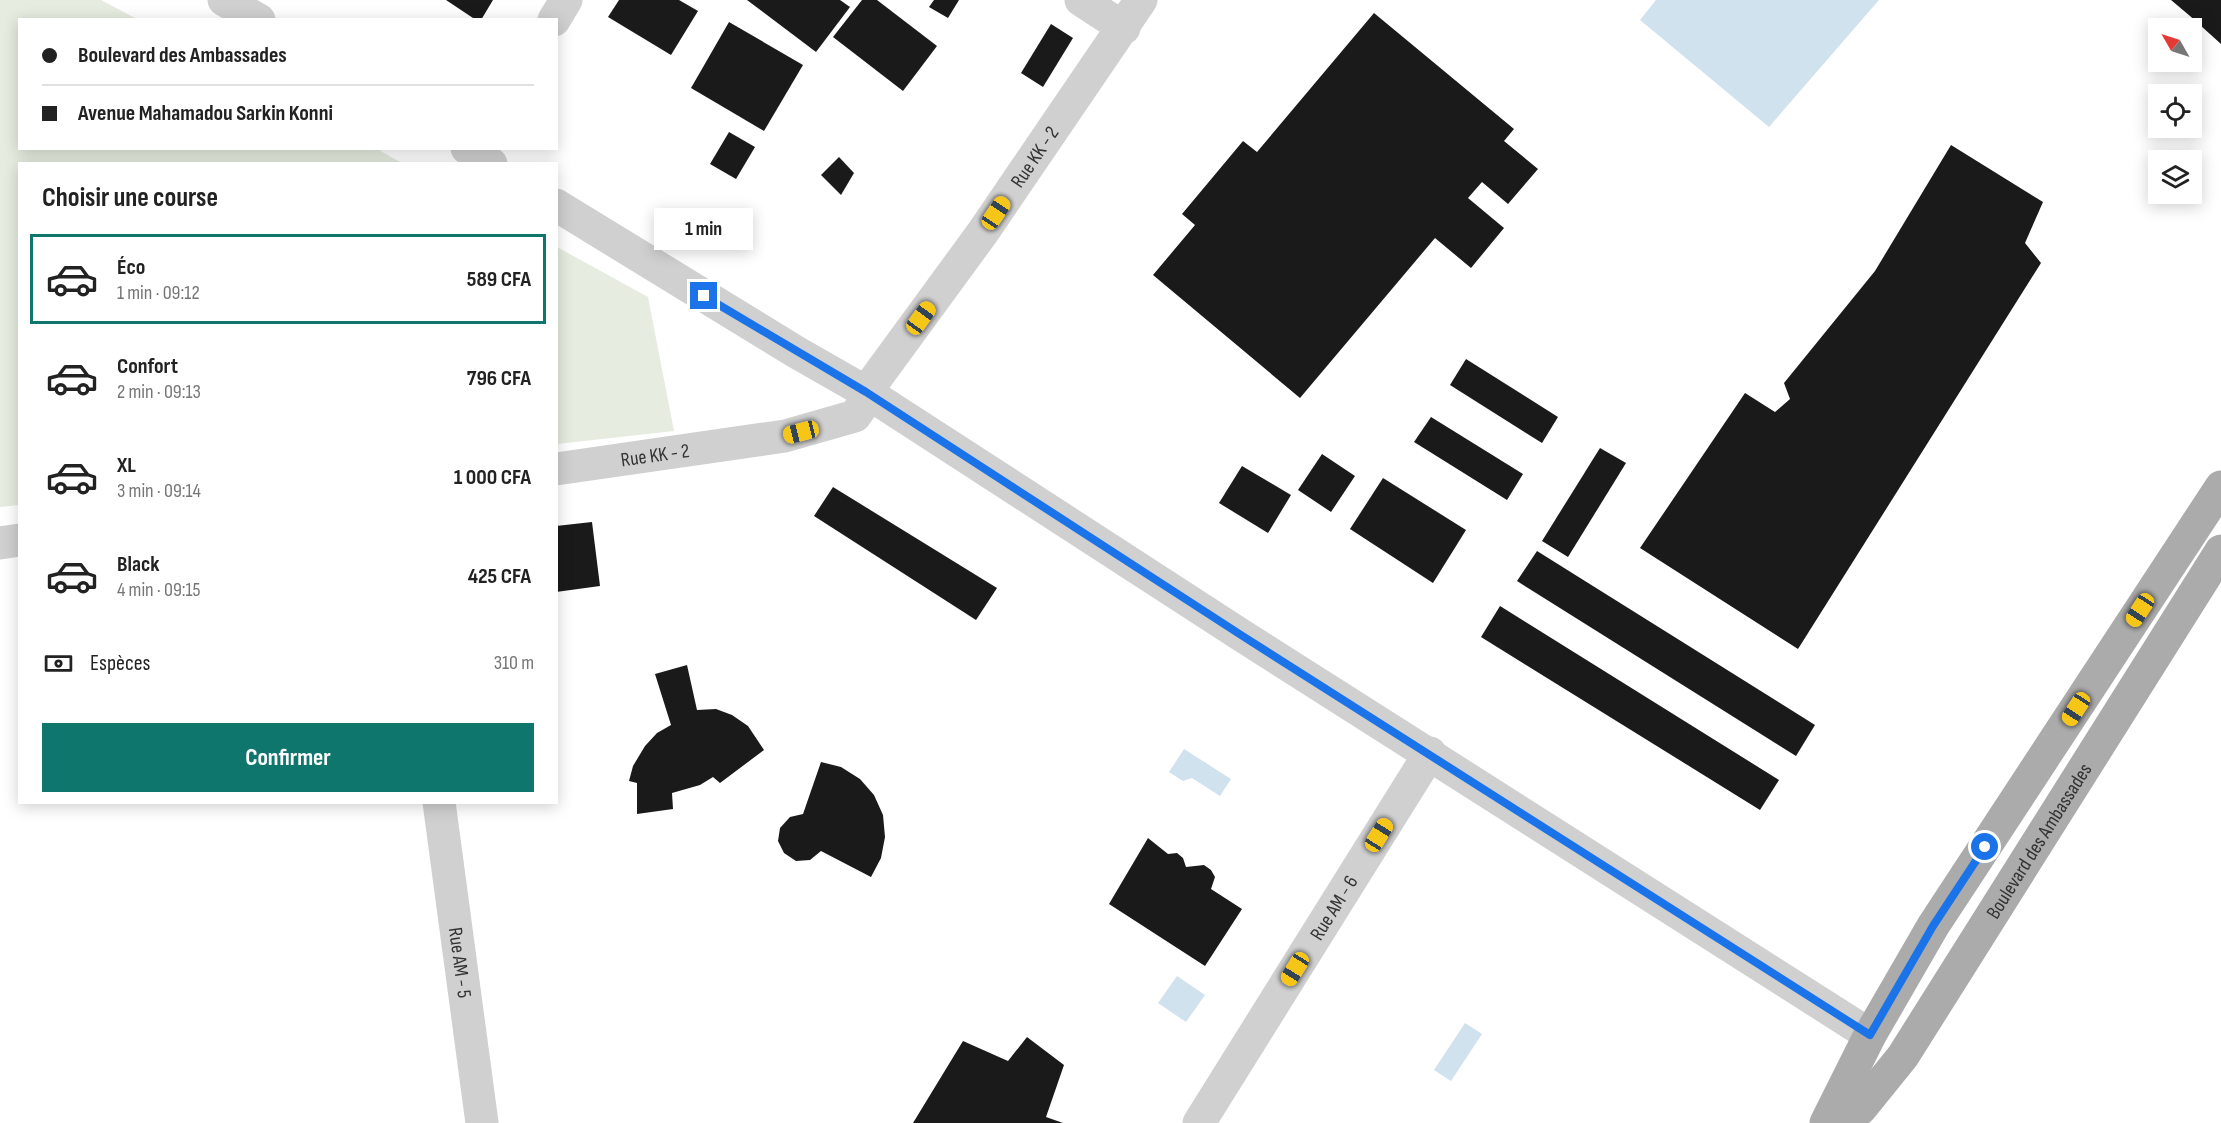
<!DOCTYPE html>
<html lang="fr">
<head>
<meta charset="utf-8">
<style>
  body { margin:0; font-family:"Sofia Sans Condensed",sans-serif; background:#f6f6f6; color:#222; height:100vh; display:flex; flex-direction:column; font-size:22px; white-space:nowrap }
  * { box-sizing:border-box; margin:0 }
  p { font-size:20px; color:#767676 }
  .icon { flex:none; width:33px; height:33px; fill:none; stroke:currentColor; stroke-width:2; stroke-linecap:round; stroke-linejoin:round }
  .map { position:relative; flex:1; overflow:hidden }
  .side { position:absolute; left:18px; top:162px; width:540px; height:642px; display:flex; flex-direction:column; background:#fff; border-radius:0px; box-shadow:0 3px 15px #0003 }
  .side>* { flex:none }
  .top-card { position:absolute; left:18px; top:18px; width:540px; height:132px; border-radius:0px; box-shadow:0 3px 15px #0003; display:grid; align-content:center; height:132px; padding:0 24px; background:#fff }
  .needle { width:39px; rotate:309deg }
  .controls { position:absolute; left:2148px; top:18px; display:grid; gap:12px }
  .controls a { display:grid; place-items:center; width:54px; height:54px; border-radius:0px; background:#fff; box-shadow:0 3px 15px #0003; font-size:30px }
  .end { position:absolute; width:27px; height:27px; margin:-14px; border:8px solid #1a73e8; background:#fff; box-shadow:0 0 0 3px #fff }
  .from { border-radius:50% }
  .bubble { position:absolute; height:42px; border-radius:0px; background:#fff; box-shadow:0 3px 15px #0003; font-size:20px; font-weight:700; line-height:42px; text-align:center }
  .car { position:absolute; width:18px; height:36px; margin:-18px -9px; border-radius:8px; box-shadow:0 0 4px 2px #0007; background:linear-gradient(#f5c518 24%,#345 0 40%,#f5c518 0 76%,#345 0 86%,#f5c518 0) }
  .top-card b { display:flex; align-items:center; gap:21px; height:57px; font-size:22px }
  .top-card b+b { border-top:2px solid #e0e0e0 }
  .top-card i { width:15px; height:15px; background:#222 }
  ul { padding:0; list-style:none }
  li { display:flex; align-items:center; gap:18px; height:90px; margin:0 12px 9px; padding:0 12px; border:3px solid transparent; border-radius:0px }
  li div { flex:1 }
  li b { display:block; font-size:22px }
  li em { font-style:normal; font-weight:700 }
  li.active { border-color:#0f766e }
  li>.icon { width:54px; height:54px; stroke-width:1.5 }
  h2 { padding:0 24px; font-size:27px; line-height:72px }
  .pay { display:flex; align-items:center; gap:15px; height:66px; padding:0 24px; font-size:22px }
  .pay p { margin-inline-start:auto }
  .primary-button { display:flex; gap:12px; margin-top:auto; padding:12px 24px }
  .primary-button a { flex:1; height:69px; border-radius:0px; background:#0f766e; color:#fff; font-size:24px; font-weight:700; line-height:69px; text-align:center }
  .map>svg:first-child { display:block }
  .green { fill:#e6ecdf }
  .water { fill:#cfe2ee }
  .building { fill:#1a1a1a }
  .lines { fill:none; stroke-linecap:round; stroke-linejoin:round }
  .minor { stroke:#d0d0d0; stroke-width:33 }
  .major { stroke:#ababab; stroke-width:33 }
  .route { stroke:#1a73e8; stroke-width:8 }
  .labels { text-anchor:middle; stroke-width:6; stroke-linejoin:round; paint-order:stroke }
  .street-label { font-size:20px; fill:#333; stroke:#fff }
</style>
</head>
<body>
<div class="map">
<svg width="2221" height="1123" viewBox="0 0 2221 1123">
  <rect width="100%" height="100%" fill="#fff"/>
  <g class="green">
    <path d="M 0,0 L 101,0 L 137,19 L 20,20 L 20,148 L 375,148 L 402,163 L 20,164 L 19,505 L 0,507 Z"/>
    <path d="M 557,247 L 648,297 L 674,431 L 557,444 Z"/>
  </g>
  <g class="water">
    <path d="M 1656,0 L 1879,0 L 1769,127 L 1640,20 Z"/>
    <path d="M 1184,749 L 1231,779 L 1220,796 L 1192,778 L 1183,781 L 1169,772 Z"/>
    <path d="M 1177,976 L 1205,995 L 1186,1022 L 1158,1003 Z"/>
    <path d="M 1465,1023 L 1482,1034 L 1451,1081 L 1434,1070 Z"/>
  </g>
  <g class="building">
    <path d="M 446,0 L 493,0 L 481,20 L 476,20 Z"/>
    <path d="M 619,0 L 679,0 L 698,11 L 671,55 L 608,17 Z"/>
    <path d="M 747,0 L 840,0 L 850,7 L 816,52 Z"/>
    <path d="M 862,0 L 877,0 L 937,46 L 903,91 L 833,37 Z"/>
    <path d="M 934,0 L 959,0 L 948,18 L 929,7 Z"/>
    <path d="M 2171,0 L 2221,0 L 2221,44 L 2190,16 Z"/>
    <path d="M 1374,13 L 1514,129 L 1504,141 L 1538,169 L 1508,204 L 1482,182 L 1468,198 L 1504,228 L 1471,268 L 1435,238 L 1300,398 L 1153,275 L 1195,225 L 1182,214 L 1243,141 L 1257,152 Z"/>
    <path d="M 729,22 L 803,65 L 764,131 L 691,88 Z"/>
    <path d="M 1051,24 L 1073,38 L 1043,87 L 1021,73 Z"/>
    <path d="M 729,132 L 755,147 L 736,179 L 710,164 Z"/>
    <path d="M 1951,145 L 2043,202 L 2025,243 L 2041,263 L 1798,649 L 1640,548 L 1745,393 L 1775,412 L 1790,399 L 1784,383 L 1875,271 Z"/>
    <path d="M 839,157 L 854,173 L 841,195 L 821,175 Z"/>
    <path d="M 1466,359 L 1558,417 L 1542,443 L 1450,385 Z"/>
    <path d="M 1431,417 L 1523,474 L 1507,500 L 1414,442 Z"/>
    <path d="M 1600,448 L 1626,463 L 1568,557 L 1542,541 Z"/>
    <path d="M 1322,454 L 1355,476 L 1331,512 L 1298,490 Z"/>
    <path d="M 1242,466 L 1291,495 L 1268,533 L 1219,503 Z"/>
    <path d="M 1383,478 L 1466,530 L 1433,583 L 1350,529 Z"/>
    <path d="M 833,487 L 997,588 L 976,620 L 814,516 Z"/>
    <path d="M 592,522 L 600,586 L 556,592 L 556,526 Z"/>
    <path d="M 1537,551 L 1815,725 L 1796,756 L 1517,581 Z"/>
    <path d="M 1500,606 L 1779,780 L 1760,810 L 1481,637 Z"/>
    <path d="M 687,665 L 697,710 L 716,709 L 732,715 L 748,726 L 764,750 L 720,783 L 713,777 L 700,785 L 672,793 L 673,809 L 637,814 L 637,783 L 629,781 L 633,766 L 645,746 L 657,733 L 671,725 L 655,674 Z"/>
    <path d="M 821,762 L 841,767 L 860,779 L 874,795 L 883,815 L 885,837 L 881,858 L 871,877 L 821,851 L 810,860 L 796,861 L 784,853 L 778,841 L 780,828 L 790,817 L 803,814 Z"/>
    <path d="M 1148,838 L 1168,854 L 1177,853 L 1183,858 L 1186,867 L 1204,865 L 1211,870 L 1215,877 L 1211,889 L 1242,909 L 1205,966 L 1109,904 Z"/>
    <path d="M 1027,1037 L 1064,1065 L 1046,1117 L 1063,1123 L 913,1123 L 963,1041 L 1008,1061 Z"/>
  </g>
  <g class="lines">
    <g class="minor">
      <path d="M 224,0 L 259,20"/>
      <path d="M 1081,0 L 1124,28"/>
      <path d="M 554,20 L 566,0"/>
      <path d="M 467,148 L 491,164"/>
      <path d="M 556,205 L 796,352 L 866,392 L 1241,635 L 1870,1035"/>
      <path id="s1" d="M 556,469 L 785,436 L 855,416 L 866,400 L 866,392 L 983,232 L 1141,0"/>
      <path d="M 0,543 L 20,540"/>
      <path id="s2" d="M 439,802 L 482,1123"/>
      <path id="s3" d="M 1199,1123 L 1430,753"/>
    </g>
    <g class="major">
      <path d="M 1826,1123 L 1870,1035 L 1933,926 L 2221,487"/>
      <path id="s4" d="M 1844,1123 L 1861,1108 L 1903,1056 L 2221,551"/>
    </g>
  </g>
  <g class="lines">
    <path class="route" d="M 704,296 L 866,392 L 1241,635 L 1870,1035 L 1933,926 L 1985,847"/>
  </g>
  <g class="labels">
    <g class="street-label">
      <text dy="7" stroke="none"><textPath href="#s1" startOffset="621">Rue KK - 2</textPath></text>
      <text dy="7" stroke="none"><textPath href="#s1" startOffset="100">Rue KK - 2</textPath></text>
      <text dy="7" stroke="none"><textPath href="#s4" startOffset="344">Boulevard des Ambassades</textPath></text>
      <text dy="7" stroke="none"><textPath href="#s3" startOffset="254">Rue AM - 6</textPath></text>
      <text dy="7" stroke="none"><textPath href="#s2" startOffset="162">Rue AM - 5</textPath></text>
    </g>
  </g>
</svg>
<div class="controls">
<a><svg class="needle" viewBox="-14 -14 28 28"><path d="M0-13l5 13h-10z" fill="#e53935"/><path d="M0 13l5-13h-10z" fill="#767676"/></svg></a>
<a><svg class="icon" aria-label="locate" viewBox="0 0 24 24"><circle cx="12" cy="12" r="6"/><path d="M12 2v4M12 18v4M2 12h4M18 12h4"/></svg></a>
<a><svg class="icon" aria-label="layers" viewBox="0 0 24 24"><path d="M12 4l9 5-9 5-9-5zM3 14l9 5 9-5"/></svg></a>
</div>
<i class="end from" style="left:1985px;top:847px"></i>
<i class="end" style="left:704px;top:296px"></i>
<div class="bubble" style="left:654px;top:208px;width:99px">1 min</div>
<i class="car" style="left:996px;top:213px;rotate:34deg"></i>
<i class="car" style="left:921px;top:318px;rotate:36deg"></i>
<i class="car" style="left:801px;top:432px;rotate:256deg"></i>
<i class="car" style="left:2140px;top:610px;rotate:213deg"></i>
<i class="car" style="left:2076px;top:709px;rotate:213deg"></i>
<i class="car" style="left:1379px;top:835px;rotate:32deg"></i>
<i class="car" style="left:1295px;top:969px;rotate:212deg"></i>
<div class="top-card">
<b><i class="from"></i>Boulevard des Ambassades</b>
<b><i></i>Avenue Mahamadou Sarkin Konni</b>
</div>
<section class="side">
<h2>Choisir une course</h2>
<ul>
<li class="active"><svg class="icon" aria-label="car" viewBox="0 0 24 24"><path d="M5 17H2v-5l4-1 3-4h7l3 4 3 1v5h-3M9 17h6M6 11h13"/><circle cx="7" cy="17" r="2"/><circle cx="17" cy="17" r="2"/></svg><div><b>Éco</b><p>1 min · 09:12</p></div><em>589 CFA</em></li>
<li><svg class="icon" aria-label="car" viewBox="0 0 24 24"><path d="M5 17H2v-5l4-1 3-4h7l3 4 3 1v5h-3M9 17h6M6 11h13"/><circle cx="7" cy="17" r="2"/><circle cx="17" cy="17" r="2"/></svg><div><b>Confort</b><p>2 min · 09:13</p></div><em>796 CFA</em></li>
<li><svg class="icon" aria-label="car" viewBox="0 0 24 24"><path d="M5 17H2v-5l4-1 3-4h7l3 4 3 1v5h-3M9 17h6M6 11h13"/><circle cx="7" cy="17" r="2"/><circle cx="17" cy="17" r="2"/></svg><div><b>XL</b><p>3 min · 09:14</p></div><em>1 000 CFA</em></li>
<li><svg class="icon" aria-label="car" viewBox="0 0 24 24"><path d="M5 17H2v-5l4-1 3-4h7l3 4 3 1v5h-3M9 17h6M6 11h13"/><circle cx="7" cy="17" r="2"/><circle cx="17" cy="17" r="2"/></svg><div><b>Black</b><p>4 min · 09:15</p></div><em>425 CFA</em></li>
</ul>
<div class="pay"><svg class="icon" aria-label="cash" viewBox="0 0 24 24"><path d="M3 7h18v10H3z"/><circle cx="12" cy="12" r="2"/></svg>Espèces<p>310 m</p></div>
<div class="primary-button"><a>Confirmer</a></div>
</section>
</div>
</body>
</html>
